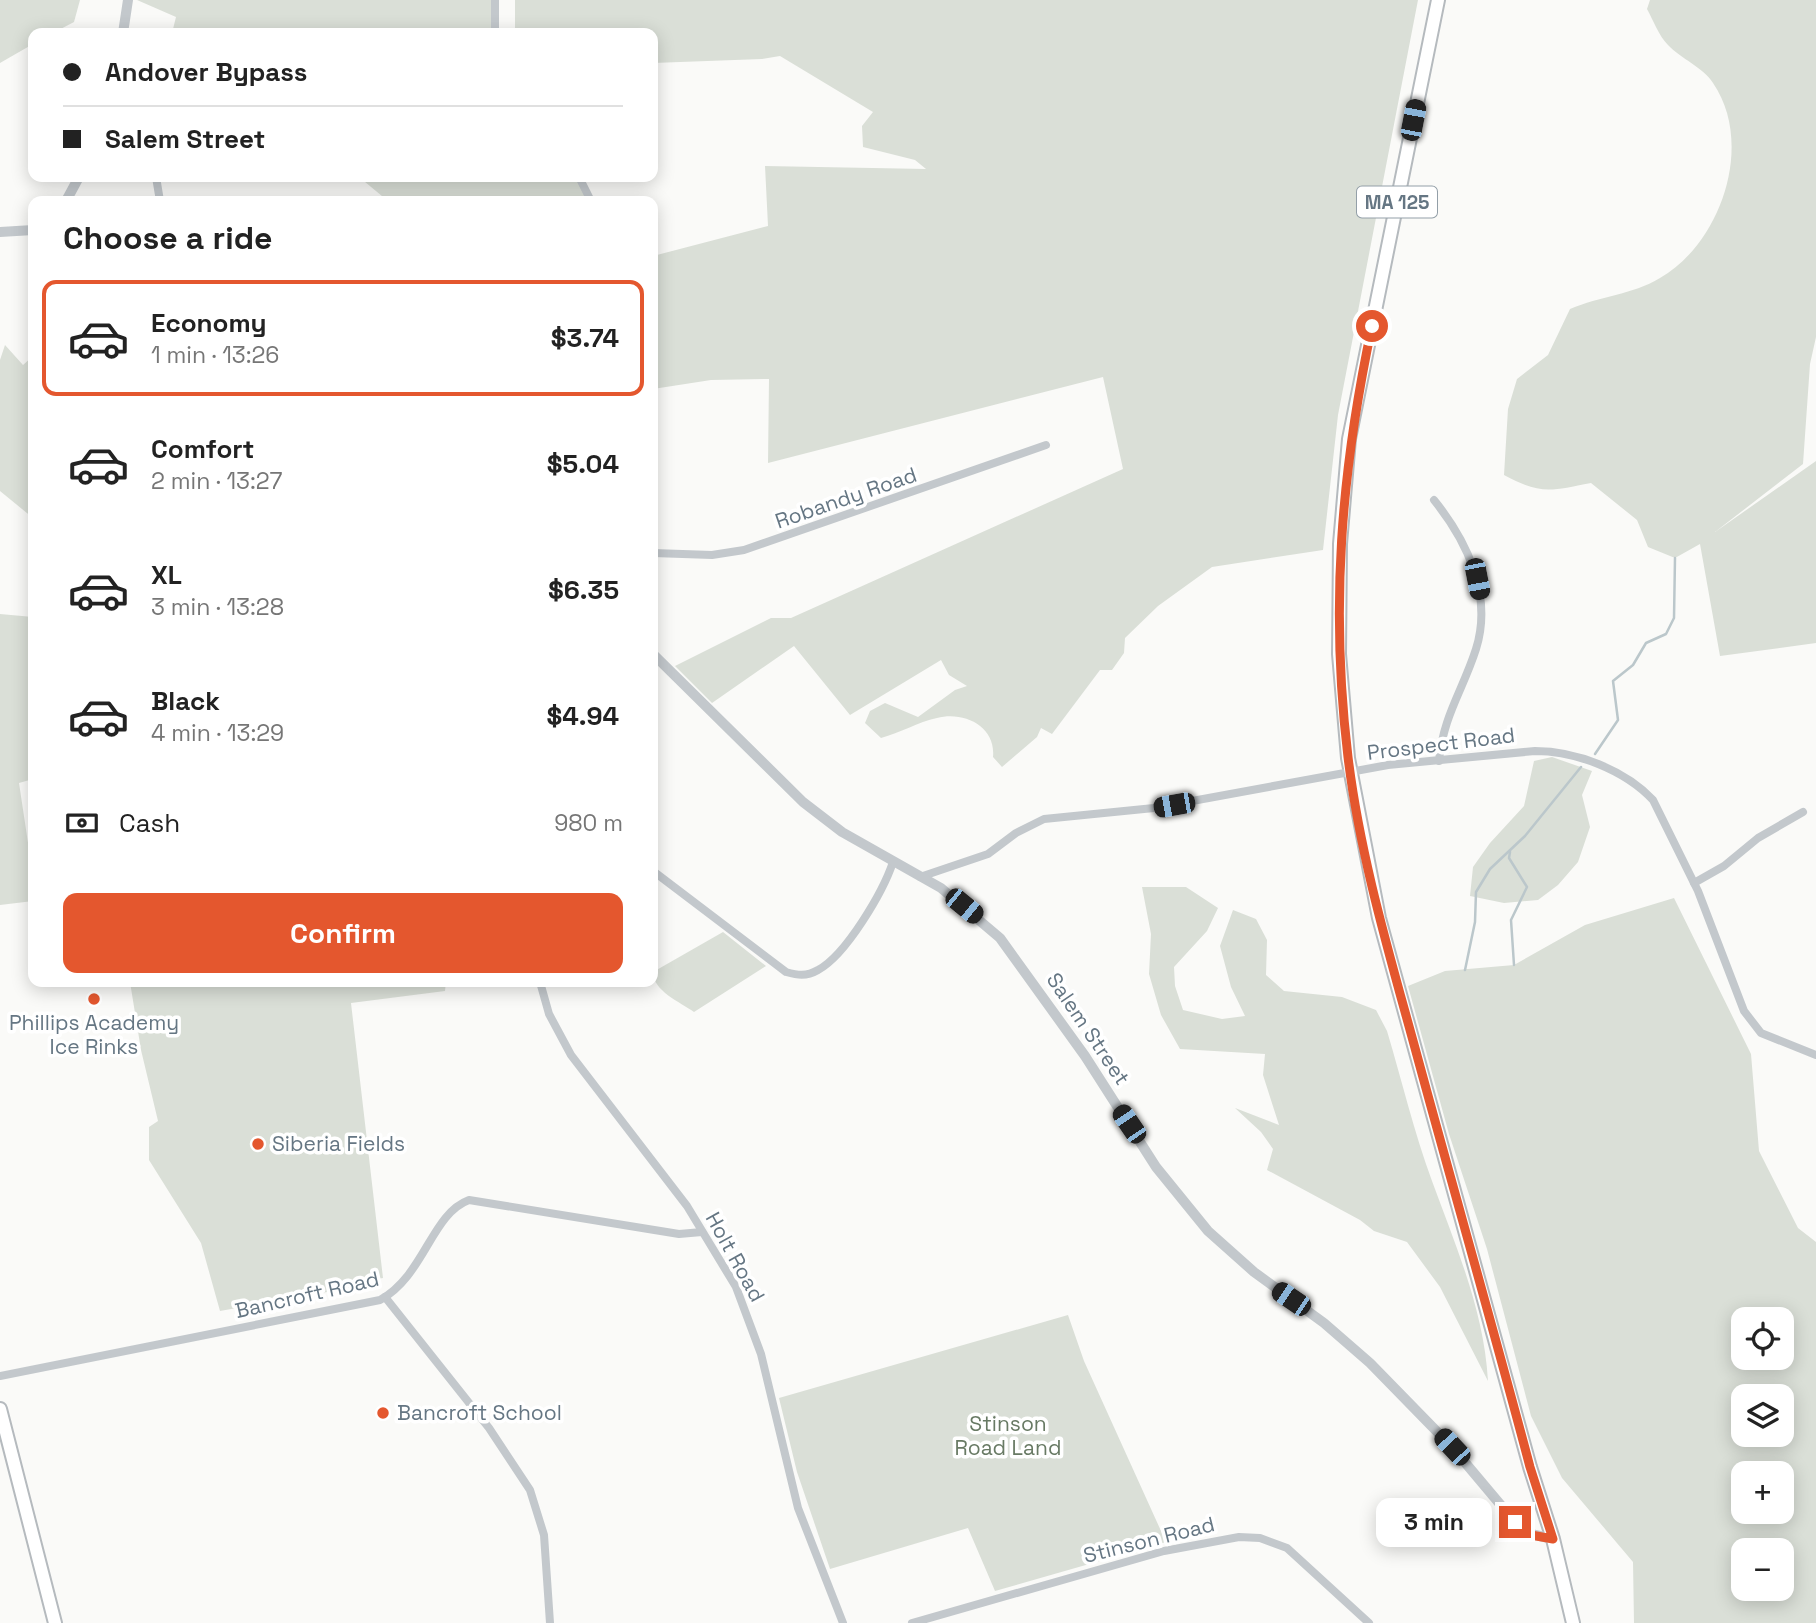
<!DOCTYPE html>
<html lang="en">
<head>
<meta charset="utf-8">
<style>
  body { margin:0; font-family:"Space Grotesk",sans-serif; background:#f2f2f2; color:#222; height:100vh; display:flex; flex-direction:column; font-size:26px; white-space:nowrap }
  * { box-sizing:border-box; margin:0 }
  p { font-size:23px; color:#767676 }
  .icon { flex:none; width:38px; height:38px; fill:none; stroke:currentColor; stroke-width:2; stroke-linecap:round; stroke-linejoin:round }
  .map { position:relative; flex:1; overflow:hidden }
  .panel { position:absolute; left:28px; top:196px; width:630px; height:791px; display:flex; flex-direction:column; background:#fff; border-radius:14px; box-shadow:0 4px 18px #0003 }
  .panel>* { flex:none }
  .top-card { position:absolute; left:28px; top:28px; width:630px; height:154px; border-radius:14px; box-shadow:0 4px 18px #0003; display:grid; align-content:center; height:154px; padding:0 35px; background:#fff }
  .tools { position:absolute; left:1731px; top:1307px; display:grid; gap:14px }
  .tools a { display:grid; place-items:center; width:63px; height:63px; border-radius:14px; background:#fff; box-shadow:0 4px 18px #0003; font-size:35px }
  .end { position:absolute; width:32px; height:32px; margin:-16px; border:9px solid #e4572e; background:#fff; box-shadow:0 0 0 4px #fff }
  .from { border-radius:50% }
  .bubble { position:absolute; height:49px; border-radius:14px; background:#fff; box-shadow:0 4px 18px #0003; font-size:23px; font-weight:600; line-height:49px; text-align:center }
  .car { position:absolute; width:21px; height:42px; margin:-21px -10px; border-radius:9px; box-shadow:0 0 5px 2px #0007; background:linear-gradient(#222 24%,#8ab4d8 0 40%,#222 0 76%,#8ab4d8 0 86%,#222 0) }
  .top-card b { display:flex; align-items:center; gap:24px; height:66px; font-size:26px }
  .top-card b+b { border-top:2px solid #e0e0e0 }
  .top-card i { width:18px; height:18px; background:#222 }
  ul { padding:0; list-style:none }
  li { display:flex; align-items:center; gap:21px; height:116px; margin:0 14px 10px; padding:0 21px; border:4px solid transparent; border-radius:14px }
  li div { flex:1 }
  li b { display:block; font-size:26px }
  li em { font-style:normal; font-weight:600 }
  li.on { border-color:#e4572e }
  li>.icon { width:63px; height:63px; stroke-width:1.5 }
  h2 { padding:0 35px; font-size:32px; line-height:84px }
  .pay { display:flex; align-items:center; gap:18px; height:77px; padding:0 35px; font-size:26px }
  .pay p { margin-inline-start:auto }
  .cta { display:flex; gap:14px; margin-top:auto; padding:14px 35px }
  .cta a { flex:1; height:80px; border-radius:14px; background:#e4572e; color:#fff; font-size:28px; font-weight:600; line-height:80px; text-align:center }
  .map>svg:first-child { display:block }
  .green { fill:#dadfd7; fill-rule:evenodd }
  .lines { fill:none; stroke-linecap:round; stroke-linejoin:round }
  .stream { stroke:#bbc7cb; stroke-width:2.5 }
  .primary-casing { stroke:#b5babe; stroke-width:16 }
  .minor { stroke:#c3c8cc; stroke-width:8 }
  .tertiary { stroke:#c3c8cc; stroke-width:10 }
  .primary { stroke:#fff; stroke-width:12 }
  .route { stroke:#e4572e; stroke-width:9 }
  .poi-dot { fill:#e4572e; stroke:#fff; stroke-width:2.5 }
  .labels { text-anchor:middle; stroke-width:7; stroke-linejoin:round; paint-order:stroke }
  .shield { fill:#fff; stroke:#939fa8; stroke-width:2 }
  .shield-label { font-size:19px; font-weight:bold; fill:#657683 }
  .street-label { font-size:21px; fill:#657683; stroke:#fff }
  .poi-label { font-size:21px; fill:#657683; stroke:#fff; text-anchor:start }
  .park-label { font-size:21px; fill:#687a64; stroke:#fff }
</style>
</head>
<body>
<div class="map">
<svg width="1816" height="1623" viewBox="0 0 1816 1623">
  <rect width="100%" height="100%" fill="#fafaf8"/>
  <g class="green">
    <path d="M 0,0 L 80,0 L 74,22 L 53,33 L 33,33 L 33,44 L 0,63 Z"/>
    <path d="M 137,0 L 495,0 L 495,33 L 172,33 L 176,17 Z"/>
    <path d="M 515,0 L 1418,0 L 1338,415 L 1323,550 L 1212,567 L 1158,606 L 1125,638 L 1124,653 L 1112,670 L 1100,670 L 1052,734 L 1041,728 L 1037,737 L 1002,767 L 993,757 C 996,727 965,711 937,718 C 918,722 900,733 881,738 L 865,723 L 870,711 L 885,703 L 918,717 L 955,690 L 967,686 L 949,675 L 941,660 L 850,715 L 794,646 L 712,703 L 675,666 L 771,618 L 791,618 L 1123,469 L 1103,377 L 768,463 L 769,379 L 711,380 L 653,389 L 653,256 L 768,226 L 765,166 L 926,169 L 915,160 L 863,147 L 862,126 L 873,112 L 780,56 L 762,59 L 653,63 L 653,33 L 515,33 Z"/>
    <path d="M 1650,0 L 1816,0 L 1816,337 L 1810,364 L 1803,464 L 1715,532 L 1816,461 L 1816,643 L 1720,656 L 1700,544 L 1675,558 L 1648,547 L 1637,520 L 1591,483 C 1550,491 1541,495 1504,475 L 1508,409 L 1517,379 L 1548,355 L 1570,309 C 1600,296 1632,295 1660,278 C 1721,243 1755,144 1713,83 C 1703,67 1681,59 1668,45 C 1659,36 1653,20 1647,9 Z"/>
    <path d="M 359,177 L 579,177 L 587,201 L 388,201 Z"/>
    <path d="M 5,345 L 23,365 L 33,356 L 33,518 L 0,491 L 0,360 Z"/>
    <path d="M 0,614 L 33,617 L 33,779 L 19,783 L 33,876 L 33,901 L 0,905 Z"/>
    <path d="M 1552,757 L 1592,771 L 1582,795 L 1590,827 L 1578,862 L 1558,885 L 1538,900 L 1504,903 L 1470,896 L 1473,867 L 1490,843 L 1524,806 L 1534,761 Z"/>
    <path d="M 1142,887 L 1186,887 L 1218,908 L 1207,931 L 1174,967 L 1175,986 L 1183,1010 L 1222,1019 L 1245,1016 L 1231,987 L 1220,946 L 1233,910 L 1256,919 L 1267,940 L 1266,975 L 1284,991 L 1342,997 L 1376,1010 L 1387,1031 C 1402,1081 1414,1132 1432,1181 C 1456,1247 1484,1310 1488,1381 L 1440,1287 L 1407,1242 L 1374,1231 L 1360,1220 L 1267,1170 L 1273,1149 L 1261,1132 L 1235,1108 L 1279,1125 L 1263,1075 L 1265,1054 L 1180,1049 L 1161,1015 L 1149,974 L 1151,934 Z"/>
    <path d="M 1674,898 L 1751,1054 L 1759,1151 L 1798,1228 L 1816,1242 L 1816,1623 L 1634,1623 L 1633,1562 L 1562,1478 L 1531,1416 L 1487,1249 L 1449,1134 L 1408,986 L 1445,971 L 1514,965 L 1585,925 ZM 1743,1320 L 1782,1320 L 1782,1358 L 1743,1358 ZM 1743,1396 L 1782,1396 L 1782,1435 L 1743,1435 ZM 1743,1474 L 1782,1474 L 1782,1512 L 1743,1512 ZM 1743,1550 L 1782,1550 L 1782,1589 L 1743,1589 Z"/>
    <path d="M 723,932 L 766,966 L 694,1012 C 680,1002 653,991 653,972 Z"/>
    <path d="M 130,982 L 446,982 L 445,991 L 351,1003 L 383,1278 L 371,1280 L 372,1284 L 220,1311 L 201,1243 L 149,1160 L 149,1127 L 158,1121 L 141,1050 Z"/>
    <path d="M 1068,1315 L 1084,1361 L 1166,1542 L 995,1591 L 968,1528 L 830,1569 L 797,1472 L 779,1398 Z"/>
  </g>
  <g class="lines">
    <g class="stream">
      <path d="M 1595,754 L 1618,720 L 1613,681 L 1633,665 L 1646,643 L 1666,634 L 1674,618 L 1675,558"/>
      <path d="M 1510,852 L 1509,858 L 1527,887 L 1511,920 L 1514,965"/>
      <path d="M 1465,970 L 1475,922 L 1476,892 L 1490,869 L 1525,836 L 1581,767"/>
    </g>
    <g class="primary-casing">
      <g id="primary">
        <path d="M 1438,0 L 1349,439 L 1340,544 L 1339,654 L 1348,758 L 1379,918 L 1530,1467 L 1553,1539 L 1573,1623"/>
        <path d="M 0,1409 L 55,1623"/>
      </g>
    </g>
    <g class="minor">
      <path d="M 495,0 L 495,33"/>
      <path d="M 156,177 L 160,201"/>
      <path d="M 579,177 L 591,201"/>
      <path d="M 1434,500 C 1467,541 1493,595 1476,649 C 1463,690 1443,716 1439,761"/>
      <path d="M 653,553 L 712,555 L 744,550 L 1046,445"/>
      <path d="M 653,871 L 786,972 C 797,975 806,977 818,970 C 846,955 883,892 893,862"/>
      <path d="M 920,877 L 988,854 L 1016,833 L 1044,819 L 1154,808 L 1388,765 L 1535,751 C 1576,751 1625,770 1653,800 L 1698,891 L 1744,1011 L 1761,1033 L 1816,1055"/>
      <path d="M 1694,883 L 1724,866 L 1758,838 L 1803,812"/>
      <path d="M 540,982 L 549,1014 L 571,1055 L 687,1206 L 736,1287 L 761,1354 L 798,1508 L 843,1623"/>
      <path d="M 385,1297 L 489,1428 L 530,1490 L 544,1535 L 550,1623"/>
      <path d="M 0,1376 L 380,1300 C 425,1275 431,1214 469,1200 L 679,1234 L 702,1232"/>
      <path d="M 912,1623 L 1164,1551 L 1239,1537 L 1260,1538 L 1287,1548 L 1369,1623"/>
    </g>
    <g class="tertiary">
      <path d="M 123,33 L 128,0"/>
      <path d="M 66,201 L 79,177"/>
      <path d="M 0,232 L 33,230"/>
      <path d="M 653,654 L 803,802 L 842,832 L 941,888 L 1000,938 L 1085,1056 L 1156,1167 L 1208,1231 L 1254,1272 L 1324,1323 L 1370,1363 L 1452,1447 L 1515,1522 L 1531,1534 L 1553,1539"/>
    </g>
    <use href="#primary" class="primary"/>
  </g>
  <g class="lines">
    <path class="route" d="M 1372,326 C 1341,472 1330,608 1348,757 C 1360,856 1389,953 1415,1048 C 1453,1188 1493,1327 1530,1467 L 1553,1539 L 1531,1535 L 1515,1522"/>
  </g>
  <g class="poi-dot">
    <circle cx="94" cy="999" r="7"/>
    <circle cx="258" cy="1144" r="7"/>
    <circle cx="383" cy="1413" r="7"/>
  </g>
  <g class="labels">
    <rect class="shield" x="1357" y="186.5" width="80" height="31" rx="5"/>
    <g class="shield-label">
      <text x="1397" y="209">MA 125</text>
    </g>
    <g class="street-label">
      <text transform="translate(846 498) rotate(-19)" y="7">Robandy Road</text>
      <text transform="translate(1441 744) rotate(-7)" y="7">Prospect Road</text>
      <text transform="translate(1088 1029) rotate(56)" y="7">Salem Street</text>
      <text transform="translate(735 1257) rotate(61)" y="7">Holt Road</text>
      <text transform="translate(307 1295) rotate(-13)" y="7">Bancroft Road</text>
      <text transform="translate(1149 1540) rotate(-14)" y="7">Stinson Road</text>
    </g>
    <g class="poi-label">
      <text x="94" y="1030" text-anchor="middle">Phillips Academy<tspan x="94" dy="24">Ice Rinks</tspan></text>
      <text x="272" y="1151">Siberia Fields</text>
      <text x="397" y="1420">Bancroft School</text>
    </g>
    <g class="park-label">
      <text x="1008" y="1431">Stinson<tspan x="1008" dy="24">Road Land</tspan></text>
    </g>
  </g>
</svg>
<div class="tools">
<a><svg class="icon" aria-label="locate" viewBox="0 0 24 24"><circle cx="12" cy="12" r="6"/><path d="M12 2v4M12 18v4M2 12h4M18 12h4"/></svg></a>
<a><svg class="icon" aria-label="layers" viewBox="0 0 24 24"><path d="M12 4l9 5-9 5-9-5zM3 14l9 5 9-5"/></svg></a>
<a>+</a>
<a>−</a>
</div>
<i class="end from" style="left:1372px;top:326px"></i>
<i class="end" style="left:1515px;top:1522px"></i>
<div class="bubble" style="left:1376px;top:1498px;width:116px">3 min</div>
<i class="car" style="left:1413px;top:120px;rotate:11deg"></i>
<i class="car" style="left:1477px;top:579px;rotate:169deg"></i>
<i class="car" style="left:1174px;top:805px;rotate:260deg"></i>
<i class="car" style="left:964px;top:906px;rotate:129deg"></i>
<i class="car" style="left:1129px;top:1124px;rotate:326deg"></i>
<i class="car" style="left:1291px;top:1299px;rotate:304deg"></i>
<i class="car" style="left:1452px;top:1447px;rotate:317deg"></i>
<div class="top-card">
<b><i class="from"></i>Andover Bypass</b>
<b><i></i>Salem Street</b>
</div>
<section class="panel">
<h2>Choose a ride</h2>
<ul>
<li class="on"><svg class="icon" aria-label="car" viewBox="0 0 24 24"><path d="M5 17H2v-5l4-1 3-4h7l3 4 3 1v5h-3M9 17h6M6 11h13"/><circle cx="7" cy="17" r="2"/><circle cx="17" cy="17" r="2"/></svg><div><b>Economy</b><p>1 min · 13:26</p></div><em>$3.74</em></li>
<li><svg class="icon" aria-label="car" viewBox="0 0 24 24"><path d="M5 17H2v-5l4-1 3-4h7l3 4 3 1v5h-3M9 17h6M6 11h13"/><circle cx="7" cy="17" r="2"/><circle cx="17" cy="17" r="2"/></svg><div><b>Comfort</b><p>2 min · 13:27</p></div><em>$5.04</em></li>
<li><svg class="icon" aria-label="car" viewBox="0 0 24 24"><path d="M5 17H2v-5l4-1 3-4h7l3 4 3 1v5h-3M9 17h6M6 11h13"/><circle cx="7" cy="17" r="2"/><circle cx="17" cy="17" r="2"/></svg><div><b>XL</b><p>3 min · 13:28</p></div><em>$6.35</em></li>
<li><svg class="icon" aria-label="car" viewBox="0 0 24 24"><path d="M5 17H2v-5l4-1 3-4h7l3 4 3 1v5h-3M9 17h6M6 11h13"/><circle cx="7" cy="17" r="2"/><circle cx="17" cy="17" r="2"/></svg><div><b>Black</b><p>4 min · 13:29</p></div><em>$4.94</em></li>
</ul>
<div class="pay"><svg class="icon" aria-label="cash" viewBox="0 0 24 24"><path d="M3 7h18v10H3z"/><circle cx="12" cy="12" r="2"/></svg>Cash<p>980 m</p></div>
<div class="cta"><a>Confirm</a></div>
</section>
</div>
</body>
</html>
